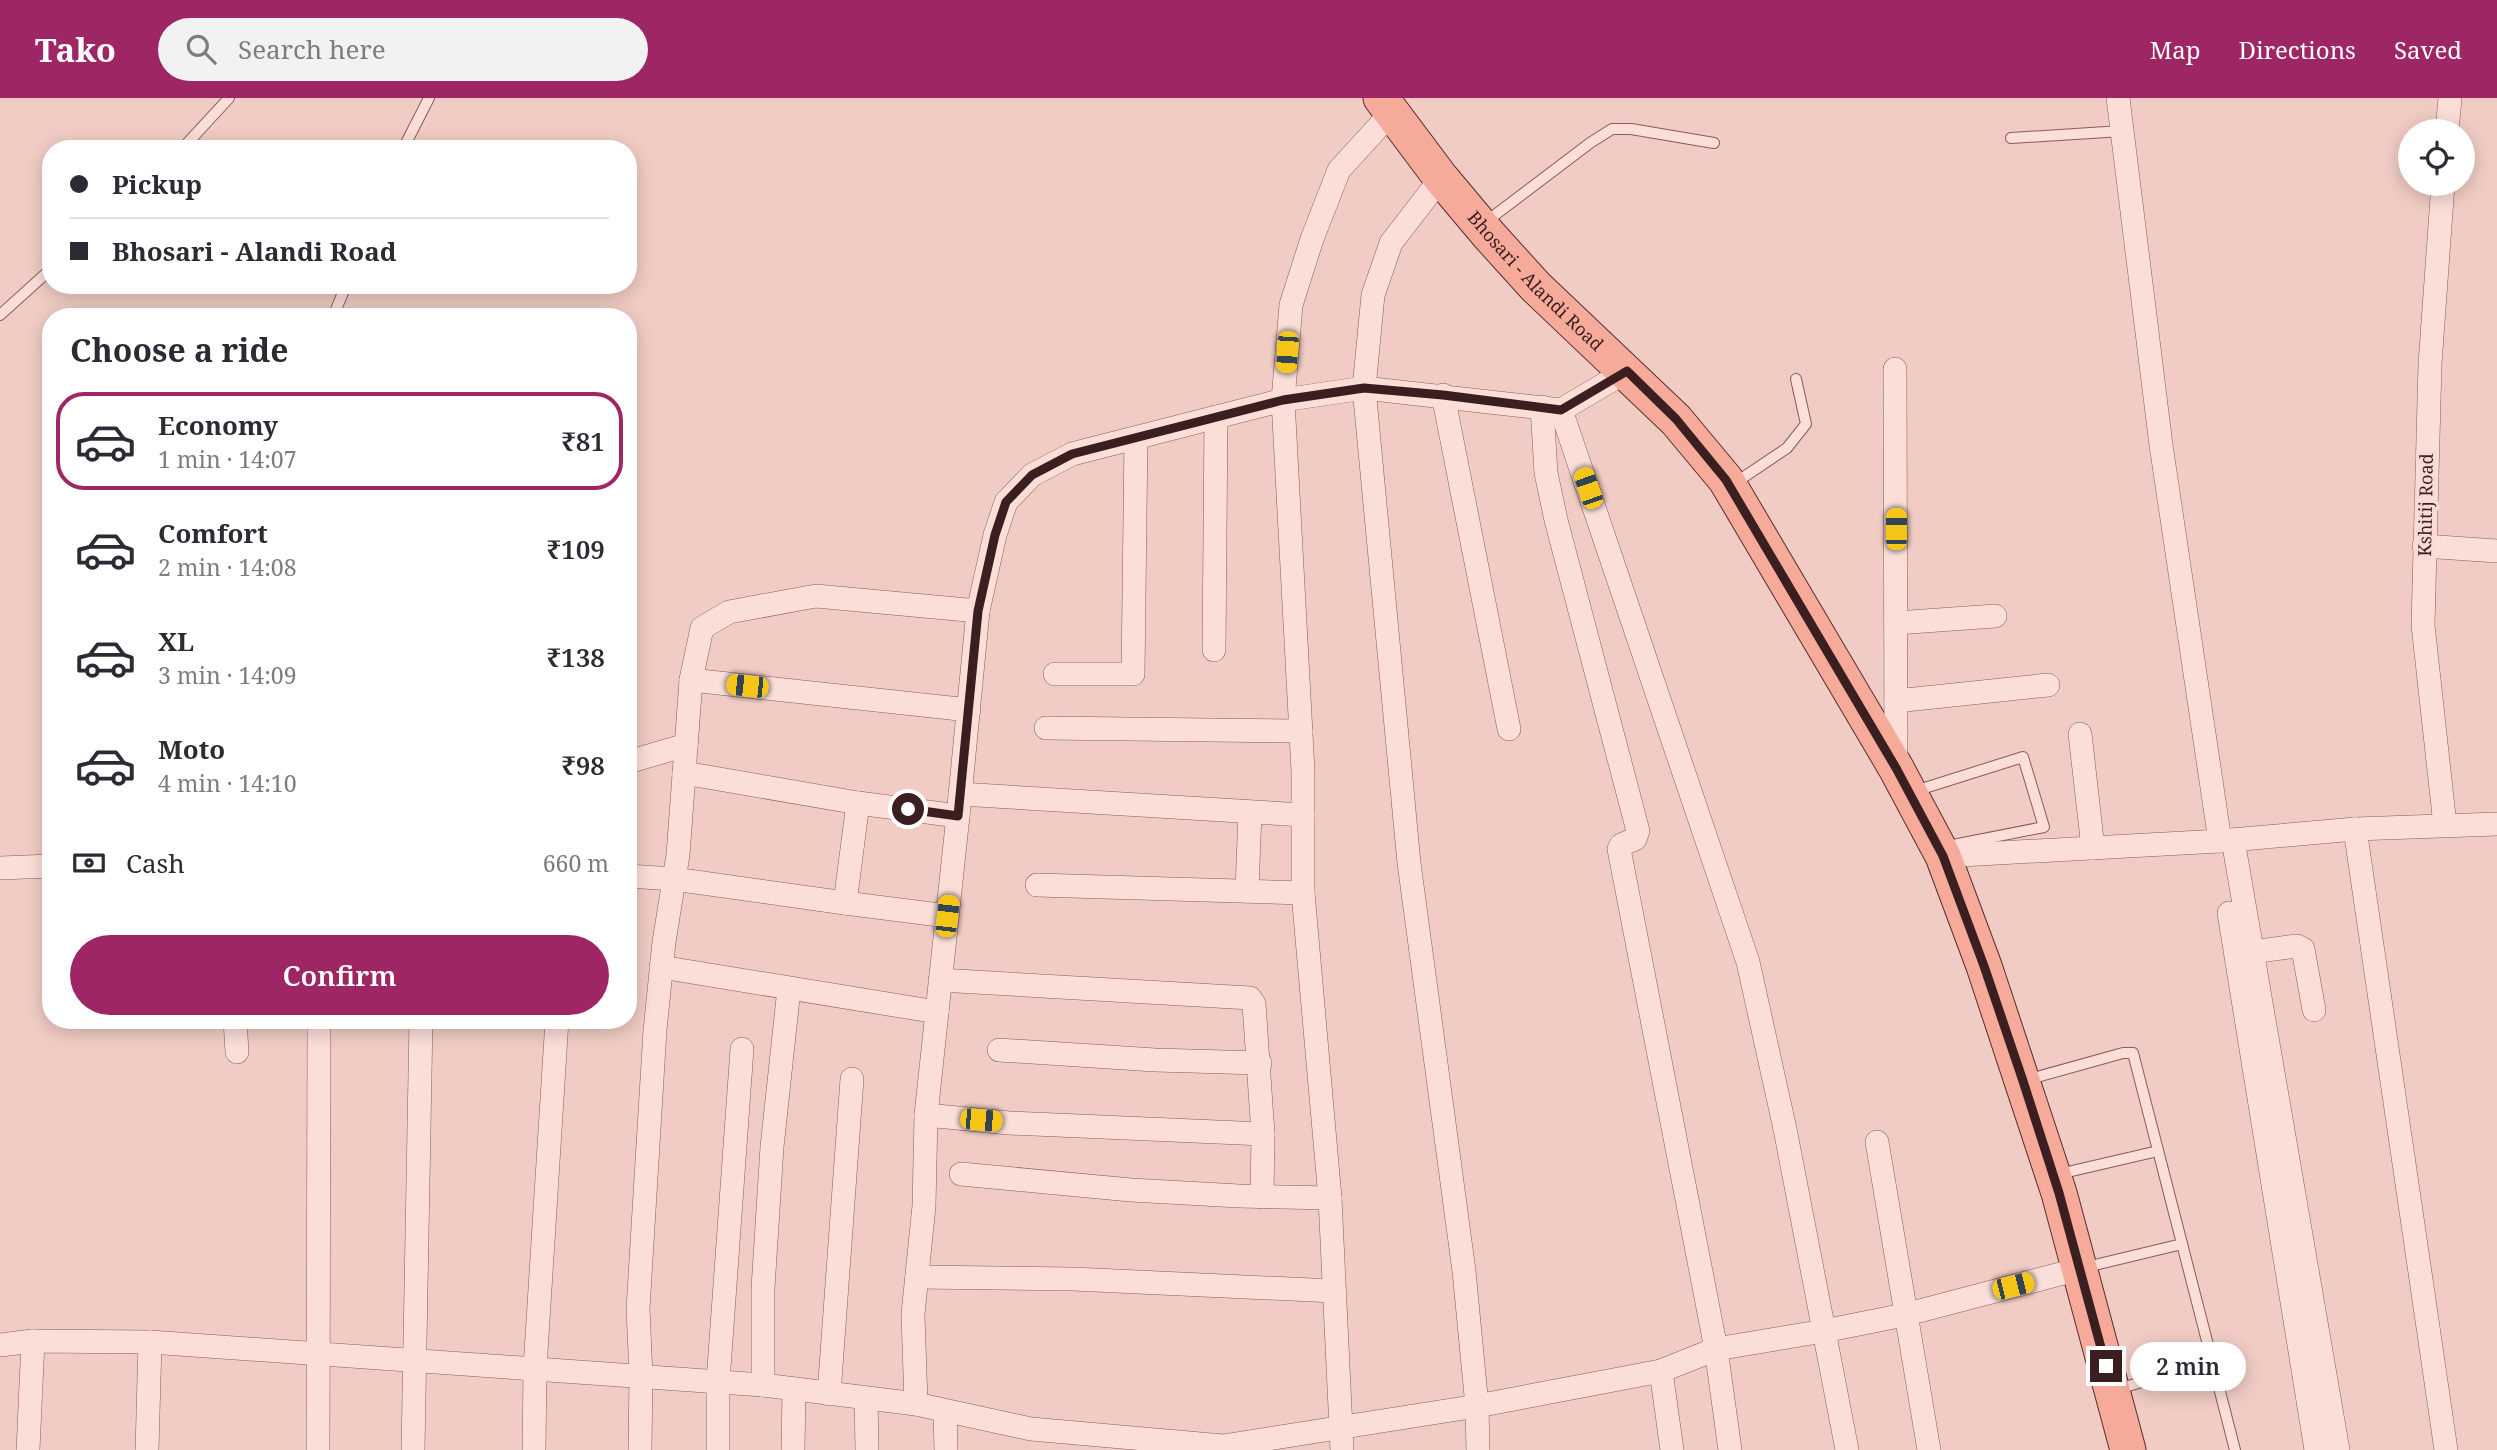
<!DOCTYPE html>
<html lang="en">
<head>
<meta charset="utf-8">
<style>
  body { margin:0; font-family:"Noto Serif",serif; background:#f2f2f3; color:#2b2b33; height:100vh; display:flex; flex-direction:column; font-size:26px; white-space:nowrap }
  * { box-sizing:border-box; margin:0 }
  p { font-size:23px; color:#7c7c81 }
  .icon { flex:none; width:38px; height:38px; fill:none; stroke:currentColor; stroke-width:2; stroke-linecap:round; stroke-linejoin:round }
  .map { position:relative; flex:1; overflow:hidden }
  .panel { position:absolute; left:42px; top:210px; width:595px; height:721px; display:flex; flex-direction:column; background:#fff; border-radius:28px; box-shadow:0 4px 18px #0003 }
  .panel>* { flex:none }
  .guide { position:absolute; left:42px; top:42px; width:595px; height:154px; border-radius:28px; box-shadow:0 4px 18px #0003; display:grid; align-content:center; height:154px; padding:0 28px; background:#fff }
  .buttons { position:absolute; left:2398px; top:21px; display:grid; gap:14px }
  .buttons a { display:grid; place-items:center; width:77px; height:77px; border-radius:50%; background:#fff; box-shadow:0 4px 18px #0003; font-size:35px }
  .end { position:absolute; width:32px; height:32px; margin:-16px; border:9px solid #3b1e1f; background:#fff; box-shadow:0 0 0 4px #fff }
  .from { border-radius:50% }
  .bubble { position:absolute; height:49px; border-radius:24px; background:#fff; box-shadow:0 4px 18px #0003; font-size:23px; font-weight:600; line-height:49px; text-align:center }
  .car { position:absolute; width:21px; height:42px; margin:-21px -10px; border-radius:9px; box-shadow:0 0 5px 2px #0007; background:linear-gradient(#f5c518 24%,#345 0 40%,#f5c518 0 76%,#345 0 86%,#f5c518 0) }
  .guide b { display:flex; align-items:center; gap:24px; height:66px; font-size:26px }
  .guide b+b { border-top:2px solid #e1e1e2 }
  .guide i { width:18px; height:18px; background:#2b2b33 }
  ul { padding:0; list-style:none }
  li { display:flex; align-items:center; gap:21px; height:98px; margin:0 14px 10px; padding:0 14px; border:4px solid transparent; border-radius:28px }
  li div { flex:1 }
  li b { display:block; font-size:26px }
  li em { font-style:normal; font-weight:600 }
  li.current { border-color:#9f2665 }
  li>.icon { width:63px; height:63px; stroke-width:1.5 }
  h2 { padding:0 28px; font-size:32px; line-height:84px }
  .pay { display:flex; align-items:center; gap:18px; height:77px; padding:0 28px; font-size:26px }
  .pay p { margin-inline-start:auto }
  .action { display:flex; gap:14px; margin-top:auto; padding:14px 28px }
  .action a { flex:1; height:80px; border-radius:42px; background:#9f2665; color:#fff; font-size:28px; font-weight:600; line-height:80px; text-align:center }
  header { display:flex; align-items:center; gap:42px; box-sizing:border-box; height:98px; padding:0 35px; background:#9f2665; color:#fff }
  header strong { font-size:33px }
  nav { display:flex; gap:38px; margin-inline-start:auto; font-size:24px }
  .search { width:490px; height:63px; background:#f2f2f3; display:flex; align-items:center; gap:18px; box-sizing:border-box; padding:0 24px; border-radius:38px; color:#7c7c81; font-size:26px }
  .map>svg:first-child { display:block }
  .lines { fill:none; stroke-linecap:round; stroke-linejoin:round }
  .service-casing { stroke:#8c5a59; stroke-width:12 }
  .minor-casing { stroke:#8c5a59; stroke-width:24 }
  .primary-casing { stroke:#5a2d30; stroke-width:37 }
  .service { stroke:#fbded8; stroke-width:10 }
  .minor { stroke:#fbded8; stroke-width:23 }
  .primary { stroke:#f5aa9a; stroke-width:35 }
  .route { stroke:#3b1e1f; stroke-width:9 }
  .labels { text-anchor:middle; stroke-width:7; stroke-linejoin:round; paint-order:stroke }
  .street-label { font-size:18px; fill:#3b1e1f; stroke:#f7dbd4 }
</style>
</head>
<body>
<header>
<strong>Tako</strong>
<div class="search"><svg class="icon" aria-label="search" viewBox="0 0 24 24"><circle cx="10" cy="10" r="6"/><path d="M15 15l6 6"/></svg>Search here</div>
<nav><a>Map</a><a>Directions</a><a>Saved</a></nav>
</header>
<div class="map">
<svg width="2497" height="1352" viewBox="0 0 2497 1352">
  <rect width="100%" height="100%" fill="#f0ccc4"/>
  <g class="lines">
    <g class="service-casing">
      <g id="service">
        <path d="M 2011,40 L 2122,33"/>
        <path d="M 182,51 L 229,0"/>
        <path d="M 403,51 L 429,0"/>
        <path d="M 1483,126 L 1590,45 L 1612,31 L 1631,31 L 1714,45"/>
        <path d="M 0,217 L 51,171"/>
        <path d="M 333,219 L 346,187"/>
        <path d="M 1735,385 L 1787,350 L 1806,326 L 1796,281"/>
        <path d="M 1915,693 L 2023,659 L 2044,729 L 1948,748"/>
        <path d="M 2026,982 L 2123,955 L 2133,955 L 2235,1352"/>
        <path d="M 2059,1076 L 2158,1053"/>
        <path d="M 2082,1170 L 2182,1146"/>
        <path d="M 2115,1292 L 2212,1263"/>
      </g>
    </g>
    <g class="minor-casing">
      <g id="minor">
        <path d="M 2118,0 L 2161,347 L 2220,743"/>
        <path d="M 2447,33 L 2450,0"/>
        <path d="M 1441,80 L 1391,145 L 1373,197 L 1364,290 L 1409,765 L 1464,1173 L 1477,1308 L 1478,1352"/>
        <path d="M 2443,86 L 2430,266 L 2423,527 L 2445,727"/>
        <path d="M 1895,271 L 1896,666"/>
        <path d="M 1443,297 L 1509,631"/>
        <path d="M 1542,309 L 1546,375 L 1556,422 L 1638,733 L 1635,741 L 1621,747 L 1619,751 L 1716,1251 L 1730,1352"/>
        <path d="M 1561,312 L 1748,864 L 1785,1031 L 1847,1352"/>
        <path d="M 2424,448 L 2497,453"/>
        <path d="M 1896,525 L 1995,518"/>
        <path d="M 1214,552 L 1216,319"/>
        <path d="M 1055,576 L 1133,576 L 1136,340"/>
        <path d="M 691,582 L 969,612"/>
        <path d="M 1896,603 L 2048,587"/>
        <path d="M 1046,630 L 1301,633"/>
        <path d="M 2080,636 L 2093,750"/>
        <path d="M 628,664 L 686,647"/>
        <path d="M 960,696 L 1303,717"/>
        <path d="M 858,705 L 958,718"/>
        <path d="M 2355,731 L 2446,1352"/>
        <path d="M 2233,742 L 2338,1352"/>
        <path d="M 1943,758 L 2220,743 L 2355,731 L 2497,726"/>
        <path d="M 0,770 L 51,768"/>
        <path d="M 628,778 L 674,781 L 845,805 L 858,705 L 684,675"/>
        <path d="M 1037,787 L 1303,795"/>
        <path d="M 1247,793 L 1250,714"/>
        <path d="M 845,805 L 947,818"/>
        <path d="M 2229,815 L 2316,1352"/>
        <path d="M 2252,854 L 2297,848 L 2303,851 L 2314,912"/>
        <path d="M 661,869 L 937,914"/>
        <path d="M 235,922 L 237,954"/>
        <path d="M 999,952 L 1155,962 L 1260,965"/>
        <path d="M 926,1017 L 1009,1025 L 1263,1036 L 1254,906 L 1250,900 L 940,882"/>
        <path d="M 1877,1044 L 1929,1352"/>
        <path d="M 961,1076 L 1131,1092 L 1239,1098 L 1330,1100"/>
        <path d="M 1262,1099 L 1263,1036"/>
        <path d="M 917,1179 L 1073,1181 L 1334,1193"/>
        <path d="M 0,1247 L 33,1243"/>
        <path d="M 1661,1273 L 1672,1352"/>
        <path d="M 763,1287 L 763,1190 L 772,1049 L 789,891"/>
        <path d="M 829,1296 L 852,981"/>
        <path d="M 866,1300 L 867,1352"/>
        <path d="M 916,1306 L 913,1216 L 924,1108 L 926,1017 L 958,718 L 978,513"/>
        <path d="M 945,1314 L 946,1352"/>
        <path d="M 28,1352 L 33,1243 L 150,1244 L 763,1287 L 916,1306 L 1031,1331 L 1223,1348 L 1477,1308 L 1661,1273 L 1716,1251 L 1824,1233 L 1904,1217 L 2079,1171"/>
        <path d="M 147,1352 L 150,1244"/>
        <path d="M 318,1352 L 319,922"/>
        <path d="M 413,1352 L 421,922"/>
        <path d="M 534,1352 L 535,1270 L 557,922"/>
        <path d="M 640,1352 L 641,1278 L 638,1211 L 655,932 L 664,844 L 678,757 L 691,582 L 702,530 L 729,514 L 816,498 L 978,513 L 995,437 L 1006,404 L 1032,377 L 1072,356 L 1283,302 L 1291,207 L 1312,141 L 1339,72 L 1392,14"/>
        <path d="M 718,1352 L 718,1284 L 742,951"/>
        <path d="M 793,1352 L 794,1291"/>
        <path d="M 1342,1352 L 1330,1100 L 1303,795 L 1303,673 L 1283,302 L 1364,290 L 1561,312 L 1627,273"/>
      </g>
    </g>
    <g class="primary-casing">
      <g id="primary">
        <path id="s1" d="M 1381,0 L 1441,80 L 1488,136 L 1536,189 L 1676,322 L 1726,382 L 1896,670 L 1943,758 L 1984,868 L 2059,1095 L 2128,1352"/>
      </g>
    </g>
    <use href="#service" class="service"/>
    <use href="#minor" class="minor"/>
    <use href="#primary" class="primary"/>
  </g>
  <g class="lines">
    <path class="route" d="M 908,711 L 958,718 L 978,513 L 995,437 L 1006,404 L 1032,377 L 1072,356 L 1283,302 L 1364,290 L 1443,297 L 1561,312 L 1627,273 L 1676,321 L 1726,382 L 1896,670 L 1943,758 L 1984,868 L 2023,983 L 2059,1095 L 2106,1268"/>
  </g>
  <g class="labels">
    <g class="street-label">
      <text dy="6" stroke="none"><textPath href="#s1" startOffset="240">Bhosari - Alandi Road</textPath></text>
      <text transform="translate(2426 407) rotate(-89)" y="6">Kshitij Road</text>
    </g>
  </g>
</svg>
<div class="buttons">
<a><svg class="icon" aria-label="locate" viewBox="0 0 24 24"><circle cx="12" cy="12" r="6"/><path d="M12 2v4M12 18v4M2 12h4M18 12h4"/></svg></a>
</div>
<i class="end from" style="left:908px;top:711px"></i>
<i class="end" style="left:2106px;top:1268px"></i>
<div class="bubble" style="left:2130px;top:1244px;width:116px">2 min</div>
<i class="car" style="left:1287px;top:254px;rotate:184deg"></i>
<i class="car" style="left:1588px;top:390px;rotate:341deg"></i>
<i class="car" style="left:1896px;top:431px;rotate:0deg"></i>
<i class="car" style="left:747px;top:588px;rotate:276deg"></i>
<i class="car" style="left:947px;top:818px;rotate:7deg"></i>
<i class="car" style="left:981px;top:1022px;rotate:95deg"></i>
<i class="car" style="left:2013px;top:1188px;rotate:76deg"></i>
<div class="guide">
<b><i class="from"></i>Pickup</b>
<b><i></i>Bhosari - Alandi Road</b>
</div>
<section class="panel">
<h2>Choose a ride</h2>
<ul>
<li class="current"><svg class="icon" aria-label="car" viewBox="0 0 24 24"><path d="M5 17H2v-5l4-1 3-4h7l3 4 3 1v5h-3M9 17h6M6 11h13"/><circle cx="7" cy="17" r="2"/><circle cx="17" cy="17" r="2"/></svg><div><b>Economy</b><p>1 min · 14:07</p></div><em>₹81</em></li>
<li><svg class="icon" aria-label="car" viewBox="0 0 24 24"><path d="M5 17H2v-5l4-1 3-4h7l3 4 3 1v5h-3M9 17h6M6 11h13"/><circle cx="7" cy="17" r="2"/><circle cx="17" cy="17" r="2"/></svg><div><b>Comfort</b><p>2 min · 14:08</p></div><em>₹109</em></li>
<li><svg class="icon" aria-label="car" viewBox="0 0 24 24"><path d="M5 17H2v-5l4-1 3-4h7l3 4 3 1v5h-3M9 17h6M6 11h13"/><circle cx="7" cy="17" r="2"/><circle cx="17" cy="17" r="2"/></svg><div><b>XL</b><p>3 min · 14:09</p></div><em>₹138</em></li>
<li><svg class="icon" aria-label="car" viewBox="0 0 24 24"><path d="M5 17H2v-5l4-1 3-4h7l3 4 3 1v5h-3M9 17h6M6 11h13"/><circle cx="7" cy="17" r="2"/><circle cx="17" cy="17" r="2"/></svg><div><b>Moto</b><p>4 min · 14:10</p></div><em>₹98</em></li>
</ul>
<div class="pay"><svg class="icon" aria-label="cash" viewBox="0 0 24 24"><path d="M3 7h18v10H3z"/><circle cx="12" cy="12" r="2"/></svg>Cash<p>660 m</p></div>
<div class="action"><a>Confirm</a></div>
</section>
</div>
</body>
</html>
